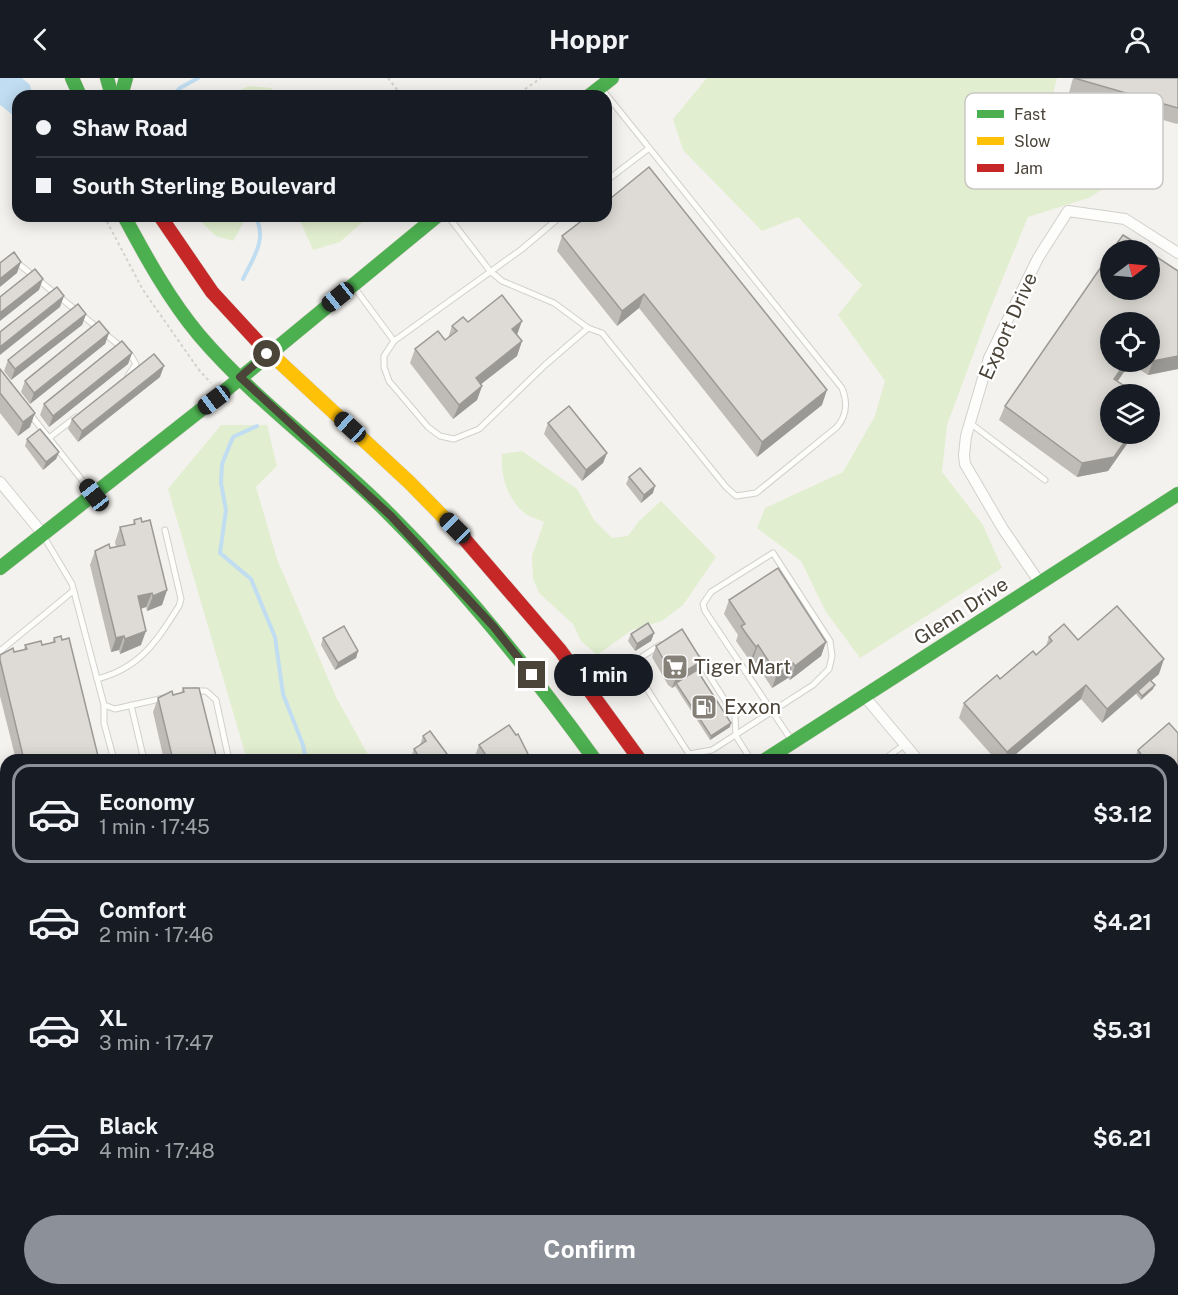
<!DOCTYPE html>
<html lang="en">
<head>
<meta charset="utf-8">
<style>
  body { margin:0; font-family:"Public Sans",sans-serif; background:#20242c; color:#f1f3f6; height:100vh; display:flex; flex-direction:column; font-size:22px; white-space:nowrap }
  * { box-sizing:border-box; margin:0 }
  p { font-size:20px; color:#9ea1a6 }
  .icon { flex:none; width:33px; height:33px; fill:none; stroke:currentColor; stroke-width:2; stroke-linecap:round; stroke-linejoin:round }
  .map { position:relative; flex:1; overflow:hidden }
  .panel { position:absolute; left:0px; top:676px; width:1179px; height:542px; display:flex; flex-direction:column; background:#171b24; border-radius:18px 18px 0 0; box-shadow:0 3px 15px #0003 }
  .panel>* { flex:none }
  .banner { position:absolute; left:12px; top:12px; width:600px; height:132px; border-radius:18px; box-shadow:0 3px 15px #0003; display:grid; align-content:center; height:132px; padding:0 24px; background:#171b24 }
  .needle { width:39px; rotate:74deg }
  .controls { position:absolute; left:1100px; top:162px; display:grid; gap:12px }
  .controls a { display:grid; place-items:center; width:60px; height:60px; border-radius:50%; background:#171b24; box-shadow:0 3px 15px #0003; font-size:30px }
  .end { position:absolute; width:27px; height:27px; margin:-14px; border:8px solid #4b4439; background:#fff; box-shadow:0 0 0 3px #fff }
  .from { border-radius:50% }
  .bubble { position:absolute; height:42px; border-radius:21px; background:#171b24; box-shadow:0 3px 15px #0003; font-size:20px; font-weight:700; line-height:42px; text-align:center }
  .car { position:absolute; width:18px; height:36px; margin:-18px -9px; border-radius:8px; box-shadow:0 0 4px 2px #0007; background:linear-gradient(#222 24%,#8ab4d8 0 40%,#222 0 76%,#8ab4d8 0 86%,#222 0) }
  .banner b { display:flex; align-items:center; gap:21px; height:57px; font-size:22px }
  .banner b+b { border-top:2px solid #363941 }
  .banner i { width:15px; height:15px; background:#f1f3f6 }
  ul { padding:10px 0 0; list-style:none }
  li { display:flex; align-items:center; gap:18px; height:99px; margin:0 12px 9px; padding:0 12px; border:3px solid transparent; border-radius:18px }
  li div { flex:1 }
  li b { display:block; font-size:22px }
  li em { font-style:normal; font-weight:700 }
  li.current { border-color:#8c9099 }
  li>.icon { width:54px; height:54px; stroke-width:1.5 }
  .button { display:flex; gap:12px; margin-top:auto; padding:12px 24px }
  .button a { flex:1; height:69px; border-radius:36px; background:#8c9099; color:#fff; font-size:24px; font-weight:700; line-height:69px; text-align:center }
  header { display:flex; justify-content:space-between; align-items:center; height:78px; padding:0 24px; background:#171b24; font-size:27px; font-weight:700 }
  .map>svg:first-child { display:block }
  .green { fill:#e1eecf }
  .water { fill:#c0ddf1 }
  .lines { fill:none; stroke-linecap:round; stroke-linejoin:round }
  .stream { stroke:#c0ddf1; stroke-width:4 }
  .lane-casing { stroke:#d2d0cb; stroke-width:7 }
  .street-casing { stroke:#d2d0cb; stroke-width:12 }
  .fast-casing { stroke:#d3cfc5; stroke-width:15 }
  .slow-casing { stroke:#d3cfc5; stroke-width:15 }
  .jam-casing { stroke:#d3cfc5; stroke-width:15 }
  .path { stroke:#d3d2cc; stroke-width:2; stroke-dasharray:3 3; stroke-linecap:butt }
  .lane { stroke:#fdfdfc; stroke-width:5 }
  .street { stroke:#fdfdfc; stroke-width:10 }
  .fast { stroke:#4caf50; stroke-width:14 }
  .slow { stroke:#ffc107; stroke-width:14 }
  .jam { stroke:#c62828; stroke-width:14 }
  .wall { fill:#bfbcb8; fill-rule:evenodd }
  .shaded-wall { fill:#9b9996 }
  .building { fill:#dedbd6; stroke:#9b9996; stroke-width:1.5 }
  .route { stroke:#4b4439; stroke-width:8 }
  .labels { text-anchor:middle; stroke-width:4.5; stroke-linejoin:round; paint-order:stroke }
  .street-label { font-size:20px; fill:#4b4439; stroke:#fff }
  .poi-label { font-size:20px; fill:#4b4439; stroke:#fff; text-anchor:start }
  .key { fill:#fff; stroke:#c9c7c4; stroke-width:1.5 }
  .key-label { font-size:16px; fill:#4b4439 }
</style>
</head>
<body>
<header><svg class="icon" aria-label="back" viewBox="0 0 24 24"><path d="M15 5l-7 7 7 7"/></svg>Hoppr<svg class="icon" aria-label="person" viewBox="0 0 24 24"><circle cx="12" cy="8" r="4"/><path d="M4 21q1-7 8-7t8 7"/></svg></header>
<div class="map">
<svg width="1178" height="1217" viewBox="0 0 1178 1217">
  <rect width="100%" height="100%" fill="#f4f2ee"/>
  <g class="green">
    <path d="M 707,0 L 1057,0 L 1044,52 L 1060,82 L 1107,109 L 1088,120 L 1028,139 L 990,231 L 947,347 L 942,394 L 983,447 L 1002,490 L 860,580 L 826,534 L 801,483 L 757,450 L 765,430 L 843,394 L 875,338 L 885,303 L 838,237 L 862,207 L 798,139 L 762,153 L 683,72 L 673,41 Z"/>
    <path d="M 249,8 L 271,10 L 279,18 L 227,18 Z"/>
    <path d="M 195,138 L 247,138 L 233,163 L 216,158 Z"/>
    <path d="M 298,138 L 369,138 L 340,164 L 313,172 Z"/>
    <path d="M 221,347 L 267,347 L 277,388 L 256,409 L 277,481 L 336,619 L 371,682 L 247,682 L 168,411 Z"/>
    <path d="M 522,373 L 577,411 L 594,442 L 612,460 L 628,458 L 639,443 L 661,423 L 716,479 L 683,527 L 662,543 L 632,552 L 597,577 L 581,563 L 573,546 L 539,515 L 533,501 L 532,478 L 544,444 C 537,441 527,438 522,433 C 507,419 500,396 502,376 Z"/>
    <path d="M 1173,976 L 1178,982 L 1178,1137 L 1173,1141 Z"/>
    <path d="M 46,1212 L 221,1212 L 216,1217 L 46,1217 Z"/>
    <path d="M 1015,1212 L 1084,1212 L 1079,1217 L 1018,1217 Z"/>
  </g>
  <path class="water" d="M 0,0 L 22,0 L 30,7 L 33,18 L 18,18 L 18,41 L 0,27 Z"/>
  <g class="lines">
    <g class="stream">
      <path d="M 172,18 L 180,10 L 198,0"/>
      <path d="M 243,201 C 253,180 268,161 255,138"/>
      <path d="M 257,348 L 233,359 L 222,386 L 221,405 L 226,432 L 220,475 L 251,501 L 275,559 L 283,616 L 303,667 L 306,682"/>
      <path d="M 142,1217 L 143,1212"/>
    </g>
    <g class="lane-casing">
      <g id="lane">
        <path d="M 606,103 L 648,71"/>
        <path d="M 448,138 L 490,193 L 502,203 L 554,225 L 588,250"/>
        <path d="M 15,183 L 130,276 L 136,286 L 128,298"/>
        <path d="M 354,209 L 394,263 L 384,278 L 384,289 L 389,303 L 428,349 L 440,358 L 454,361 L 479,351 L 545,287 L 588,250 L 602,255 L 726,409 L 736,418 L 756,415 L 837,349 C 847,337 848,325 842,310 L 601,10"/>
        <path d="M 394,263 L 522,171 L 561,138"/>
        <path d="M 30,336 L 93,416"/>
        <path d="M 970,345 L 1045,402"/>
        <path d="M 49,360 L 76,339"/>
        <path d="M 44,459 L 72,506 L 104,627 L 115,631 L 164,620"/>
        <path d="M 660,567 L 631,586 L 689,676 L 712,672 L 813,607 L 829,591 L 832,578 L 830,563 L 773,475 L 711,514 L 703,526 L 705,533 L 792,663"/>
        <path d="M 0,573 L 73,513"/>
        <path d="M 698,580 L 735,638 L 736,658 L 751,682"/>
        <path d="M 97,601 C 140,590 156,564 179,528 L 181,521 L 165,452"/>
        <path d="M 193,613 L 206,613 L 216,622 L 229,682"/>
        <path d="M 104,627 L 104,645 L 114,682"/>
        <path d="M 131,627 L 144,682"/>
        <path d="M 883,682 L 904,667"/>
        <path d="M 0,700 L 6,725"/>
      </g>
    </g>
    <g class="street-casing">
      <g id="street">
        <path d="M 0,404 L 42,455"/>
        <path d="M 1040,505 L 1003,451 L 965,386 L 964,377 L 966,358 L 989,280 L 1038,180 L 1068,133 L 1125,141 L 1178,175"/>
        <path d="M 865,619 L 918,682"/>
        <path d="M 1173,976 L 1178,982"/>
        <path d="M 687,1212 L 690,1217"/>
      </g>
    </g>
    <g class="fast-casing">
      <g id="fast">
        <path d="M 72,0 L 80,18"/>
        <path d="M 107,0 L 112,18"/>
        <path d="M 121,18 L 126,0"/>
        <path d="M 589,18 L 612,0"/>
        <path d="M 124,138 C 146,179 169,221 199,257 C 256,324 329,375 391,438 C 466,513 533,596 595,682"/>
        <path d="M 0,490 L 221,316 L 437,138"/>
        <path d="M 765,682 L 1178,416"/>
        <path d="M 985,1212 L 989,1217"/>
      </g>
    </g>
    <g class="slow-casing">
      <g id="slow">
        <path d="M 259,265 L 409,404 L 461,457"/>
        <path d="M 939,1212 L 943,1217"/>
        <path d="M 359,1217 L 360,1212"/>
      </g>
    </g>
    <g class="jam-casing">
      <g id="jam">
        <path d="M 160,138 L 212,214 L 259,265"/>
        <path d="M 461,457 L 560,572 L 640,682"/>
      </g>
    </g>
    <g class="path">
      <path d="M 388,0 L 402,18"/>
      <path d="M 515,18 L 541,0"/>
      <path d="M 104,138 L 143,212 L 199,292 L 211,305"/>
    </g>
    <use href="#lane" class="lane"/>
    <use href="#street" class="street"/>
    <use href="#fast" class="fast"/>
    <use href="#slow" class="slow"/>
    <use href="#jam" class="jam"/>
  </g>
  <g class="wall">
    <path d="M 1073,0 L 1178,0 L 1178,45 L 1177,46 L 1069,15 Z"/>
    <path d="M 562,158 L 822,327 L 757,379 L 639,230 L 617,248 L 557,173 Z"/>
    <path d="M 1110,176 L 1178,291 L 1148,297 L 1130,285 L 1118,303 L 1110,356 L 1134,356 L 1133,357 L 1108,393 L 1077,399 L 999,342 L 1005,328 ZM 1149,244 L 1149,284 L 1110,284 Z"/>
    <path d="M 86,236 L 82,247 L 11,302 L 4,293 L 8,282 Z"/>
    <path d="M 468,244 L 517,257 L 522,263 L 517,278 L 481,306 L 482,308 L 477,322 L 453,341 L 410,285 L 415,271 L 445,262 L 448,260 L 452,248 Z"/>
    <path d="M 109,255 L 105,266 L 30,326 L 21,314 L 25,303 Z"/>
    <path d="M 132,275 L 128,286 L 49,349 L 40,337 L 44,326 Z"/>
    <path d="M 0,291 L 30,349 L 18,358 L 0,335 Z"/>
    <path d="M 160,299 L 78,364 L 68,351 L 72,341 Z"/>
    <path d="M 548,345 L 607,375 L 603,385 L 582,403 L 544,356 Z"/>
    <path d="M 27,361 L 59,374 L 56,381 L 43,392 L 25,368 Z"/>
    <path d="M 629,399 L 653,415 L 641,425 L 626,406 Z"/>
    <path d="M 134,442 L 167,512 L 162,527 L 147,533 L 146,529 L 141,531 L 141,567 L 120,576 L 119,572 L 111,574 L 90,487 L 95,473 L 116,469 L 115,464 L 120,449 L 133,447 Z"/>
    <path d="M 729,522 L 826,564 L 821,578 L 790,602 L 788,600 L 772,610 L 753,581 L 750,583 L 736,563 L 738,557 L 724,536 Z"/>
    <path d="M 654,555 L 651,563 L 635,573 L 628,563 L 631,556 Z"/>
    <path d="M 1049,559 L 1078,562 L 1159,596 L 1151,603 L 1153,611 L 1141,622 L 1136,616 L 1137,614 L 1102,645 L 1081,621 L 1009,682 L 996,682 L 959,640 L 964,625 L 1036,577 L 1046,568 Z"/>
    <path d="M 54,560 L 99,682 L 16,682 L 0,618 L 0,577 L 24,572 L 25,567 L 42,567 L 52,565 Z"/>
    <path d="M 323,560 L 358,573 L 356,580 L 335,592 L 321,567 Z"/>
    <path d="M 656,568 L 702,583 L 698,593 L 730,649 L 710,662 L 675,608 L 672,610 L 668,607 L 652,579 Z"/>
    <path d="M 183,610 L 217,682 L 164,682 L 153,634 L 158,620 L 181,615 Z"/>
    <path d="M 1178,655 L 1178,745 L 1173,739 L 1173,682 L 1134,682 L 1138,672 Z"/>
    <path d="M 423,658 L 447,676 L 446,678 L 450,682 L 410,682 L 414,671 L 420,667 Z"/>
    <path d="M 479,667 L 529,678 L 527,682 L 478,682 L 475,678 Z"/>
    <path d="M 409,1212 L 528,1212 L 521,1217 L 415,1217 L 408,1216 Z"/>
    <path d="M 843,1212 L 900,1212 L 903,1217 L 846,1217 Z"/>
    <path d="M 1085,1212 L 1141,1212 L 1145,1217 L 1084,1217 Z"/>
  </g>
  <g class="shaded-wall">
    <path d="M 21,184 L 17,195 L 0,209 L 0,201 Z"/>
    <path d="M 43,201 L 39,212 L 0,243 L 0,235 Z"/>
    <path d="M 644,216 L 639,230 L 617,248 L 622,233 Z"/>
    <path d="M 64,218 L 60,229 L 0,277 L 0,269 Z"/>
    <path d="M 86,236 L 82,247 L 11,302 L 15,291 Z"/>
    <path d="M 522,243 L 517,257 L 512,251 Z"/>
    <path d="M 109,255 L 105,266 L 30,326 L 34,315 Z"/>
    <path d="M 522,263 L 517,278 L 471,314 L 476,300 Z"/>
    <path d="M 132,275 L 128,286 L 49,349 L 53,338 Z"/>
    <path d="M 1178,278 L 1178,291 L 1148,297 L 1153,283 Z"/>
    <path d="M 1126,284 L 1131,284 L 1109,315 L 1114,301 Z"/>
    <path d="M 164,288 L 160,299 L 78,364 L 82,353 Z"/>
    <path d="M 482,308 L 477,322 L 453,341 L 459,327 Z"/>
    <path d="M 827,312 L 822,327 L 757,379 L 762,364 Z"/>
    <path d="M 35,335 L 30,349 L 18,358 L 23,344 Z"/>
    <path d="M 1130,356 L 1134,356 L 1108,393 L 1077,399 L 1082,385 Z"/>
    <path d="M 59,374 L 56,381 L 43,392 L 46,384 Z"/>
    <path d="M 607,375 L 603,385 L 582,403 L 586,392 Z"/>
    <path d="M 655,408 L 653,415 L 641,425 L 644,417 Z"/>
    <path d="M 167,512 L 162,527 L 147,533 L 153,518 Z"/>
    <path d="M 152,515 L 146,529 L 133,533 L 138,518 Z"/>
    <path d="M 146,553 L 141,567 L 120,576 L 125,561 Z"/>
    <path d="M 654,555 L 651,563 L 635,573 L 637,566 Z"/>
    <path d="M 124,558 L 119,572 L 111,574 L 116,560 Z"/>
    <path d="M 826,564 L 821,578 L 790,602 L 795,588 Z"/>
    <path d="M 758,567 L 753,581 L 750,583 L 756,569 Z"/>
    <path d="M 358,573 L 356,580 L 335,592 L 338,585 Z"/>
    <path d="M 1164,581 L 1159,596 L 1102,645 L 1107,631 Z"/>
    <path d="M 702,583 L 698,593 L 676,605 L 675,608 L 672,610 L 676,599 Z"/>
    <path d="M 793,585 L 788,600 L 772,610 L 777,596 Z"/>
    <path d="M 1086,607 L 1081,621 L 1009,682 L 1004,682 L 1007,674 Z"/>
    <path d="M 1155,607 L 1153,611 L 1141,622 L 1142,618 Z"/>
    <path d="M 731,645 L 730,649 L 710,662 L 711,658 Z"/>
    <path d="M 1178,818 L 1178,827 L 1173,832 L 1173,822 Z"/>
    <path d="M 6,1106 L 6,1119 L 0,1121 L 0,1107 Z"/>
    <path d="M 6,1134 L 6,1137 L 0,1140 L 0,1137 Z"/>
    <path d="M 270,1212 L 309,1212 L 306,1215 L 289,1217 L 268,1217 Z"/>
    <path d="M 512,1212 L 528,1212 L 521,1217 L 504,1217 Z"/>
    <path d="M 612,1212 L 629,1212 L 621,1217 L 605,1217 Z"/>
  </g>
  <g class="building">
    <path d="M 1074,0 L 1178,0 L 1178,30 Z"/>
    <path d="M 649,89 L 827,312 L 762,364 L 644,216 L 622,233 L 562,158 L 588,138 L 606,138 L 606,124 Z"/>
    <path d="M 1123,157 L 1147,172 L 1112,172 Z"/>
    <path d="M 14,174 L 21,184 L 0,201 L 0,185 Z"/>
    <path d="M 1149,174 L 1178,193 L 1178,278 L 1153,283 L 1149,280 L 1149,244 L 1110,244 L 1110,284 L 1126,284 L 1114,301 L 1132,313 L 1133,316 L 1110,316 L 1110,356 L 1130,356 L 1114,379 L 1082,385 L 1005,328 L 1110,176 L 1110,212 L 1149,212 Z"/>
    <path d="M 35,191 L 43,201 L 0,235 L 0,219 Z"/>
    <path d="M 57,209 L 64,218 L 0,269 L 0,254 Z"/>
    <path d="M 502,217 L 522,243 L 512,251 L 522,263 L 476,300 L 482,308 L 459,327 L 415,271 L 438,253 L 445,262 L 457,253 L 452,248 L 463,239 L 468,244 Z"/>
    <path d="M 78,226 L 86,236 L 15,291 L 8,282 Z"/>
    <path d="M 99,243 L 109,255 L 34,315 L 25,303 Z"/>
    <path d="M 122,263 L 132,275 L 53,338 L 44,326 Z"/>
    <path d="M 154,276 L 164,288 L 82,353 L 72,341 Z"/>
    <path d="M 0,291 L 35,335 L 23,344 L 0,315 Z"/>
    <path d="M 569,328 L 607,375 L 586,392 L 548,345 Z"/>
    <path d="M 40,351 L 59,374 L 46,384 L 27,361 Z"/>
    <path d="M 640,390 L 655,408 L 644,417 L 629,399 Z"/>
    <path d="M 141,440 L 142,444 L 150,442 L 167,512 L 153,518 L 152,515 L 138,518 L 146,553 L 125,561 L 124,558 L 116,560 L 95,473 L 109,466 L 110,470 L 125,467 L 120,449 L 135,446 L 134,442 Z"/>
    <path d="M 778,490 L 826,564 L 795,588 L 793,585 L 777,596 L 758,567 L 756,569 L 745,554 L 741,548 L 745,546 L 729,522 Z"/>
    <path d="M 1117,528 L 1164,581 L 1107,631 L 1086,607 L 1007,674 L 964,625 L 997,597 L 1000,601 L 1033,573 L 1036,577 L 1052,563 L 1049,559 L 1064,546 L 1078,562 Z"/>
    <path d="M 648,545 L 654,555 L 637,566 L 631,556 Z"/>
    <path d="M 344,548 L 358,573 L 338,585 L 323,560 Z"/>
    <path d="M 682,551 L 702,583 L 676,599 L 672,597 L 656,568 Z"/>
    <path d="M 61,558 L 62,562 L 69,560 L 99,682 L 24,682 L 0,582 L 0,577 L 13,570 L 14,574 L 27,571 L 25,567 L 41,563 L 42,567 L 55,564 L 54,560 Z"/>
    <path d="M 697,592 L 731,645 L 711,658 L 676,605 Z"/>
    <path d="M 1150,602 L 1155,607 L 1142,618 L 1138,613 Z"/>
    <path d="M 183,610 L 199,610 L 217,682 L 173,682 L 158,620 L 172,613 L 173,617 L 184,614 Z"/>
    <path d="M 1169,645 L 1178,655 L 1178,724 L 1174,720 L 1177,717 L 1173,712 L 1173,682 L 1145,682 L 1138,672 Z"/>
    <path d="M 509,647 L 516,657 L 518,656 L 529,678 L 523,682 L 486,682 L 483,678 L 486,677 L 479,667 Z"/>
    <path d="M 430,653 L 447,676 L 445,677 L 450,682 L 421,682 L 414,671 L 426,663 L 423,658 Z"/>
    <path d="M 1173,790 L 1178,796 L 1178,818 L 1173,822 Z"/>
    <path d="M 6,958 L 6,1106 L 0,1107 L 0,959 Z"/>
    <path d="M 5,1128 L 6,1134 L 0,1137 L 0,1131 Z"/>
    <path d="M 467,1212 L 512,1212 L 504,1217 L 493,1217 Z"/>
    <path d="M 548,1212 L 612,1212 L 605,1216 L 604,1215 L 601,1217 L 540,1217 Z"/>
    <path d="M 855,1212 L 900,1212 L 903,1217 L 848,1217 Z"/>
    <path d="M 1095,1212 L 1141,1212 L 1145,1217 L 1114,1217 L 1113,1216 L 1112,1217 L 1100,1217 Z"/>
  </g>
  <g class="lines">
    <path class="route" d="M 267,276 L 240,299 L 391,438 L 493,548 L 532,597"/>
  </g>
  <defs>
    <g id="supermarket-square" transform="scale(1.35)"><rect x="-9" y="-9" width="18" height="18" rx="4" fill="#868178" stroke="#fff"/><path d="M-6-5.5h2.5l.6 2H6L4.5 2H-2.5L-4.4-4H-6ZM-1.5 3.2a1.3 1.3 0 1 0 .1 0ZM3 3.2a1.3 1.3 0 1 0 .1 0Z" fill="#fff"/></g>
    <g id="fuel-square" transform="scale(1.35)"><rect x="-9" y="-9" width="18" height="18" rx="4" fill="#868178" stroke="#fff"/><path d="M-5.5-6h7V0h2V4h1.3V-2.5L3-4.5l.8-.8L6-3V5H2.5V1h-1V6h-7ZM-4.2-4.7v3.2H.2V-4.7Z" fill="#fff"/></g>
  </defs>
  <g fill-rule="evenodd">
    <use href="#supermarket-square" x="675" y="589"/>
    <use href="#fuel-square" x="704" y="629"/>
  </g>
  <g class="labels">
    <g class="street-label">
      <text transform="translate(1008 248) rotate(-66)" y="7">Export Drive</text>
      <text transform="translate(961 533) rotate(-33)" y="7">Glenn Drive</text>
    </g>
    <g class="poi-label">
      <text x="694" y="596">Tiger Mart</text>
      <text x="724" y="636">Exxon</text>
    </g>
  </g>
  <rect x="965" y="15" width="198" height="96" rx="9" class="key"/>
  <rect x="977" y="32" width="27" height="8" fill="#4caf50"/>
  <rect x="977" y="59" width="27" height="8" fill="#ffc107"/>
  <rect x="977" y="86" width="27" height="8" fill="#c62828"/>
  <g class="key-label">
    <text x="1014" y="42">Fast</text>
    <text x="1014" y="69">Slow</text>
    <text x="1014" y="96">Jam</text>
  </g>
</svg>
<div class="controls">
<a><svg class="needle" viewBox="-14 -14 28 28"><path d="M0-13l5 13h-10z" fill="#e53935"/><path d="M0 13l5-13h-10z" fill="#9ea1a6"/></svg></a>
<a><svg class="icon" aria-label="locate" viewBox="0 0 24 24"><circle cx="12" cy="12" r="6"/><path d="M12 2v4M12 18v4M2 12h4M18 12h4"/></svg></a>
<a><svg class="icon" aria-label="layers" viewBox="0 0 24 24"><path d="M12 4l9 5-9 5-9-5zM3 14l9 5 9-5"/></svg></a>
</div>
<i class="end from" style="left:267px;top:276px"></i>
<i class="end" style="left:532px;top:597px"></i>
<div class="bubble" style="left:554px;top:576px;width:99px">1 min</div>
<i class="car" style="left:338px;top:219px;rotate:231deg"></i>
<i class="car" style="left:214px;top:322px;rotate:233deg"></i>
<i class="car" style="left:350px;top:349px;rotate:312deg"></i>
<i class="car" style="left:94px;top:417px;rotate:322deg"></i>
<i class="car" style="left:455px;top:450px;rotate:315deg"></i>
<div class="banner">
<b><i class="from"></i>Shaw Road</b>
<b><i></i>South Sterling Boulevard</b>
</div>
<section class="panel">
<ul>
<li class="current"><svg class="icon" aria-label="car" viewBox="0 0 24 24"><path d="M5 17H2v-5l4-1 3-4h7l3 4 3 1v5h-3M9 17h6M6 11h13"/><circle cx="7" cy="17" r="2"/><circle cx="17" cy="17" r="2"/></svg><div><b>Economy</b><p>1 min · 17:45</p></div><em>$3.12</em></li>
<li><svg class="icon" aria-label="car" viewBox="0 0 24 24"><path d="M5 17H2v-5l4-1 3-4h7l3 4 3 1v5h-3M9 17h6M6 11h13"/><circle cx="7" cy="17" r="2"/><circle cx="17" cy="17" r="2"/></svg><div><b>Comfort</b><p>2 min · 17:46</p></div><em>$4.21</em></li>
<li><svg class="icon" aria-label="car" viewBox="0 0 24 24"><path d="M5 17H2v-5l4-1 3-4h7l3 4 3 1v5h-3M9 17h6M6 11h13"/><circle cx="7" cy="17" r="2"/><circle cx="17" cy="17" r="2"/></svg><div><b>XL</b><p>3 min · 17:47</p></div><em>$5.31</em></li>
<li><svg class="icon" aria-label="car" viewBox="0 0 24 24"><path d="M5 17H2v-5l4-1 3-4h7l3 4 3 1v5h-3M9 17h6M6 11h13"/><circle cx="7" cy="17" r="2"/><circle cx="17" cy="17" r="2"/></svg><div><b>Black</b><p>4 min · 17:48</p></div><em>$6.21</em></li>
</ul>
<div class="button"><a>Confirm</a></div>
</section>
</div>
</body>
</html>
